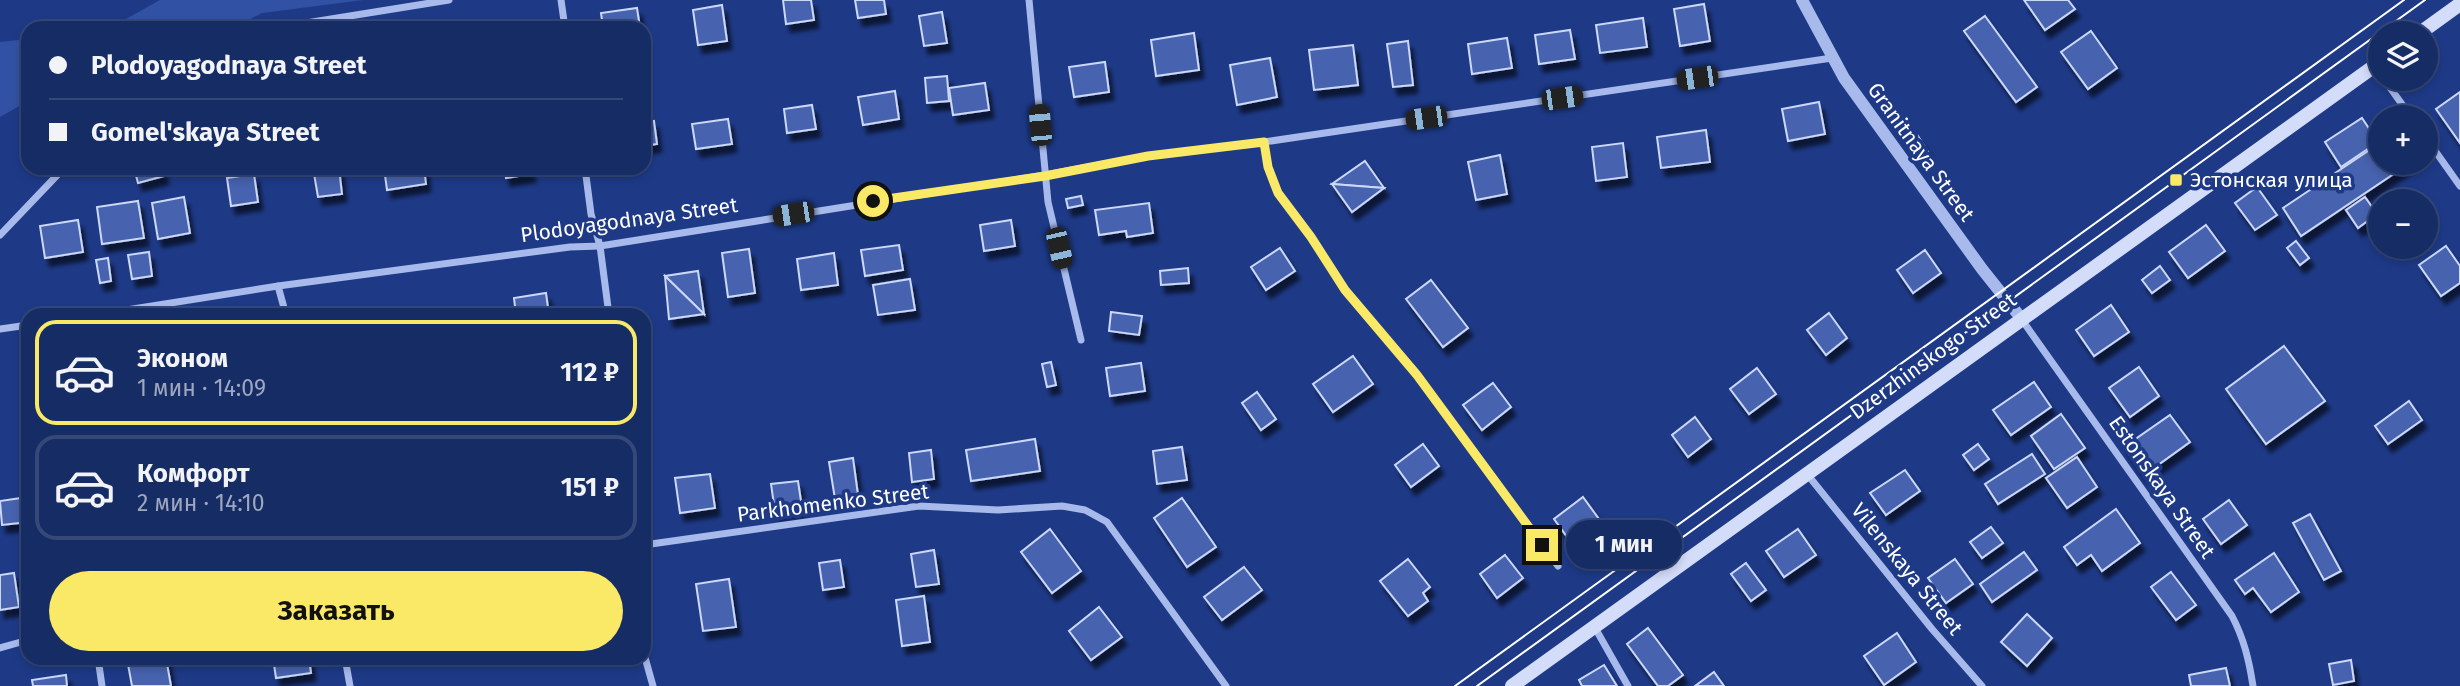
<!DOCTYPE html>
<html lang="ru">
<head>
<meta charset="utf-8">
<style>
  body { margin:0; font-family:"Fira Sans",sans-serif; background:#1f346b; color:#f1f3f6; height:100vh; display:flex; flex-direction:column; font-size:26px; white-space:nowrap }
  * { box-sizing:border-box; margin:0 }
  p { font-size:23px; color:#9ea7bf }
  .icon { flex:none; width:38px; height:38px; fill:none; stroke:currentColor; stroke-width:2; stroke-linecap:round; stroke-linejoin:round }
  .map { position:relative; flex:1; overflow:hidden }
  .side { position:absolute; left:21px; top:308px; width:630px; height:357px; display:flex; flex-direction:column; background:#162c65; border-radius:21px; box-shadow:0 4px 10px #0003,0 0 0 2px #354879 }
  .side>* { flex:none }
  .guide { position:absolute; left:21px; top:21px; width:630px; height:154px; border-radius:21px; box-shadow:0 4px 10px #0003,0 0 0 2px #354879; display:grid; align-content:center; height:154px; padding:0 28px; background:#162c65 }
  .controls { position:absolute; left:2368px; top:21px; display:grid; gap:14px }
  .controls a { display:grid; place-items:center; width:70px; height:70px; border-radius:50%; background:#162c65; box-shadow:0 4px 10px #0003,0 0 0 2px #354879; font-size:35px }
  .end { position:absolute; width:32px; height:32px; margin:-16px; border:9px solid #fae966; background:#111; box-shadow:0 0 0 4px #111 }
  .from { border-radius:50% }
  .bubble { position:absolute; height:49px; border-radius:24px; background:#162c65; box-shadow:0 4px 10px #0003,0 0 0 2px #354879; font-size:23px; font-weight:700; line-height:49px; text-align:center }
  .car { position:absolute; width:21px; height:42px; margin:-21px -10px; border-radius:9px; box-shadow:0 0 5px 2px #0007; background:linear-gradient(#222 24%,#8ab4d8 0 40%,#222 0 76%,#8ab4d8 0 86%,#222 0) }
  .guide b { display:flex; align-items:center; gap:24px; height:66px; font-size:26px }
  .guide b+b { border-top:2px solid #354879 }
  .guide i { width:18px; height:18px; background:#f1f3f6 }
  ul { padding:12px 0 0; list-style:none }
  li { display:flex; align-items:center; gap:21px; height:105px; margin:0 14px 10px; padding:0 14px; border:4px solid #354879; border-radius:21px }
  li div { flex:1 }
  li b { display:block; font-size:26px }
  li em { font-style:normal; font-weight:700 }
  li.on { border-color:#fae966 }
  li>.icon { width:63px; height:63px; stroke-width:1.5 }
  .primary-button { display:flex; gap:14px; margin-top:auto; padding:14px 28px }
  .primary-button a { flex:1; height:80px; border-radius:42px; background:#fae966; color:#111; font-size:28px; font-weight:700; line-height:80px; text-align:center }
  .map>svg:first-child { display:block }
  .green { fill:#3152a4 }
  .building { fill:#4663af; stroke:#ccd8f8; stroke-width:2; filter:url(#shadow) }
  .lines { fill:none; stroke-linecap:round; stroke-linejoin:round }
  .minor { stroke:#a7baeb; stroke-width:7 }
  .tertiary { stroke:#a7baeb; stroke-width:12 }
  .secondary { stroke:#d3dcf8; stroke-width:14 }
  .tram { stroke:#fff; stroke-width:2 }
  .route { stroke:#fae966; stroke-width:9 }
  .poi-dot { fill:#fae966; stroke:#1e3a87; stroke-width:2.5 }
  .labels { text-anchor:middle; stroke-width:7; stroke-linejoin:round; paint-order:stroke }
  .street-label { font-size:21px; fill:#fff; stroke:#1e3a87 }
  .poi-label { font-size:21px; fill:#fff; stroke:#1e3a87; text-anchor:start }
</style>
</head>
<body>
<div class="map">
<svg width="2460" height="686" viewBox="0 0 2460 686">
  <defs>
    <filter id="shadow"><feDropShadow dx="4.5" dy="8" stdDeviation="2" flood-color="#0009"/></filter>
  </defs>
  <rect width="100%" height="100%" fill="#1e3a87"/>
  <g class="green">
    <path d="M 160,0 L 363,0 L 262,13 L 232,28 L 110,28 Z"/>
    <path d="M 28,39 L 28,101 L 0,117 L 0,42 Z"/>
  </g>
  <g class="building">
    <path d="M 783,0 L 811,0 L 814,20 L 786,24 Z"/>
    <path d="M 855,0 L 884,0 L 886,14 L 858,18 Z"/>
    <path d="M 2024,0 L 2068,0 L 2075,9 L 2045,30 Z"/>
    <path d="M 1704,4 L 1710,41 L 1680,46 L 1674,9 Z"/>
    <path d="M 722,5 L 727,41 L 698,45 L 693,10 Z"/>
    <path d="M 637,8 L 640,28 L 603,28 L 601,13 Z"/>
    <path d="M 942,12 L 947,43 L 924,46 L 919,16 Z"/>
    <path d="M 1985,16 L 2037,87 L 2016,102 L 1964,31 Z"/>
    <path d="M 1643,18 L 1647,47 L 1600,53 L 1596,25 Z"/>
    <path d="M 1570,30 L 1575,59 L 1539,64 L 1535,35 Z"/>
    <path d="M 2091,31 L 2117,68 L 2088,89 L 2061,52 Z"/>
    <path d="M 1194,33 L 1199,70 L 1156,76 L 1151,40 Z"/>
    <path d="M 1507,38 L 1512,68 L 1472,74 L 1468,44 Z"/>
    <path d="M 1408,41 L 1413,85 L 1393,87 L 1387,44 Z"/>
    <path d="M 1353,45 L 1358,85 L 1314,90 L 1309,50 Z"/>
    <path d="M 1270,58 L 1277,97 L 1237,105 L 1230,65 Z"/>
    <path d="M 1105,62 L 1109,92 L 1074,97 L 1069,67 Z"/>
    <path d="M 947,76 L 949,101 L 927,103 L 925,78 Z"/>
    <path d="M 985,83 L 989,110 L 953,115 L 949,88 Z"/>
    <path d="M 895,91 L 899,119 L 863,125 L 858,97 Z"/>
    <path d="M 2460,92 L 2460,143 L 2436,109 Z"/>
    <path d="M 1819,102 L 1825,134 L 1788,141 L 1782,109 Z"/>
    <path d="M 812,105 L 816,129 L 787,133 L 784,109 Z"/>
    <path d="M 2362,118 L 2378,142 L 2341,167 L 2325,142 Z"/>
    <path d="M 728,119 L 732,144 L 696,149 L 692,124 Z"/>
    <path d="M 654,121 L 657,144 L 644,146 L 644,123 Z"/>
    <path d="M 1706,130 L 1710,162 L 1661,168 L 1657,137 Z"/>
    <path d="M 1918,136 L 1928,152 L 1921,156 L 1911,141 Z"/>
    <path d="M 1623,143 L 1627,177 L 1596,181 L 1592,147 Z"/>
    <path d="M 2380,143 L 2380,163 L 2410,163 L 2301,236 L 2283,208 Z"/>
    <path d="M 1500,155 L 1507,194 L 1476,200 L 1468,162 Z"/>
    <path d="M 1365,161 L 1384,188 L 1332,184 Z"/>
    <path d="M 134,168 L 162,168 L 164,176 L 138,183 Z"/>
    <path d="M 313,168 L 339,168 L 342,194 L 318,197 Z"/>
    <path d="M 384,168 L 424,168 L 426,184 L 387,190 Z"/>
    <path d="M 504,168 L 530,168 L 531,174 L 506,178 Z"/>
    <path d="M 254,174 L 258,202 L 231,206 L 227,178 Z"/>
    <path d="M 1332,184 L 1384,188 L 1352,212 Z"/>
    <path d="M 2257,187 L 2277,215 L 2255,230 L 2235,203 Z"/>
    <path d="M 2406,189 L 2415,201 L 2390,201 Z"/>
    <path d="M 1081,196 L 1083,205 L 1068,208 L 1066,199 Z"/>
    <path d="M 184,197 L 190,233 L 158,239 L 152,203 Z"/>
    <path d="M 2365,197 L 2377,214 L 2358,228 L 2346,210 Z"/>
    <path d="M 138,201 L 144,238 L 102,244 L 97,207 Z"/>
    <path d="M 1149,203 L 1153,233 L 1127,237 L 1126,231 L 1099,235 L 1095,210 Z"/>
    <path d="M 78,220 L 83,252 L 45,258 L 40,226 Z"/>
    <path d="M 1011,220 L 1015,246 L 984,251 L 980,225 Z"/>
    <path d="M 2206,225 L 2225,251 L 2188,278 L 2169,252 Z"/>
    <path d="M 2296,241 L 2309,258 L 2300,265 L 2287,248 Z"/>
    <path d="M 899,245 L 903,270 L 865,276 L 861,250 Z"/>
    <path d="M 2446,246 L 2460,266 L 2460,283 L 2441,296 L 2419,265 Z"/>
    <path d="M 1280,248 L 1295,271 L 1266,290 L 1251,267 Z"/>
    <path d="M 749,249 L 755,293 L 728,297 L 722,253 Z"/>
    <path d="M 1925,250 L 1941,273 L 1913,293 L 1897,270 Z"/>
    <path d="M 149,252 L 152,276 L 132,279 L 128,255 Z"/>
    <path d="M 834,253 L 838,285 L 801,290 L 797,259 Z"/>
    <path d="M 108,258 L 111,281 L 100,283 L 96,260 Z"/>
    <path d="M 2160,266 L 2170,280 L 2152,293 L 2142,280 Z"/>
    <path d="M 1188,268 L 1189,283 L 1161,285 L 1160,271 Z"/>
    <path d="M 698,271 L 704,314 L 665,276 Z"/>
    <path d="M 665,276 L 704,314 L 669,319 Z"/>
    <path d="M 910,279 L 915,310 L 878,315 L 873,285 Z"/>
    <path d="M 1431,280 L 1468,328 L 1443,347 L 1406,299 Z"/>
    <path d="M 546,293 L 549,315 L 516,315 L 514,298 Z"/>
    <path d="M 2111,305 L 2129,332 L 2094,356 L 2076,330 Z"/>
    <path d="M 1111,312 L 1142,316 L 1139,335 L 1109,331 Z"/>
    <path d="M 1829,313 L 1847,338 L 1826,355 L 1807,330 Z"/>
    <path d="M 2284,346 L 2325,401 L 2266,444 L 2226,389 Z"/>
    <path d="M 1353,356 L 1373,384 L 1333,412 L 1313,384 Z"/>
    <path d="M 1051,362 L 1056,385 L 1047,387 L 1042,364 Z"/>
    <path d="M 1141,363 L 1145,391 L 1110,396 L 1106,368 Z"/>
    <path d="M 2139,367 L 2159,396 L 2130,417 L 2109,388 Z"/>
    <path d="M 1757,368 L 1776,394 L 1749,414 L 1730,389 Z"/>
    <path d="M 2034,382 L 2051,407 L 2011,435 L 1993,410 Z"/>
    <path d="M 1493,383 L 1511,407 L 1482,430 L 1463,405 Z"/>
    <path d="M 1257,392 L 1276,419 L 1261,430 L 1242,403 Z"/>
    <path d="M 2409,401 L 2422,420 L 2388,444 L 2375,426 Z"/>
    <path d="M 2061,414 L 2085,448 L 2054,469 L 2031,436 Z"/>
    <path d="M 2170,415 L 2190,442 L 2144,475 L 2124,447 Z"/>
    <path d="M 1695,417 L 1711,439 L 1688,457 L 1672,435 Z"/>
    <path d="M 1035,439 L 1040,471 L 971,481 L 966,450 Z"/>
    <path d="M 1423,444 L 1439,466 L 1411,487 L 1395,465 Z"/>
    <path d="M 1978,444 L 1989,459 L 1974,470 L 1963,455 Z"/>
    <path d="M 1182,447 L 1187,480 L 1157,484 L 1153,451 Z"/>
    <path d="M 931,450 L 934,479 L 912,482 L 909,453 Z"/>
    <path d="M 2032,454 L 2045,474 L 1998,504 L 1985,484 Z"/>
    <path d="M 2077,457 L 2097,487 L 2067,508 L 2046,478 Z"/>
    <path d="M 853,458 L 858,495 L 835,499 L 829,462 Z"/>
    <path d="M 1905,470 L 1920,491 L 1886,515 L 1870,493 Z"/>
    <path d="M 710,474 L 715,508 L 680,513 L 675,478 Z"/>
    <path d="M 798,481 L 802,508 L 775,512 L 771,484 Z"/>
    <path d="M 28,497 L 28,522 L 2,525 L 0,501 Z"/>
    <path d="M 1583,497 L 1599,519 L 1570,541 L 1554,519 Z"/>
    <path d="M 1182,498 L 1216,547 L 1187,567 L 1154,518 Z"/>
    <path d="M 2229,500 L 2247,525 L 2221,544 L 2203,519 Z"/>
    <path d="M 2116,509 L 2140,543 L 2102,571 L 2091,555 L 2077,565 L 2064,547 Z"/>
    <path d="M 2310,514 L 2341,571 L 2324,580 L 2293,523 Z"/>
    <path d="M 1991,527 L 2003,543 L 1982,558 L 1970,542 Z"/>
    <path d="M 1050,529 L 1081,571 L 1052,593 L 1021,552 Z"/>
    <path d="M 1798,529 L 1816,555 L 1784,577 L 1766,551 Z"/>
    <path d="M 934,550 L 939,584 L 916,587 L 911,554 Z"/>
    <path d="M 2024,552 L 2037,570 L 1992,602 L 1980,584 Z"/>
    <path d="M 2274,553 L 2299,592 L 2271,612 L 2253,588 L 2245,594 L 2235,580 Z"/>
    <path d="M 1505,555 L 1523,578 L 1497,598 L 1480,574 Z"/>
    <path d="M 1408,559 L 1430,587 L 1423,593 L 1428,601 L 1408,616 L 1380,581 Z"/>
    <path d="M 1955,559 L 1973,584 L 1946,603 L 1928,578 Z"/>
    <path d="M 840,560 L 844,587 L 823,590 L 819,563 Z"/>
    <path d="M 1746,563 L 1766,590 L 1751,601 L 1731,574 Z"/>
    <path d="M 1244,567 L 1262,590 L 1222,620 L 1204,597 Z"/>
    <path d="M 2171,572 L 2196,605 L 2176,620 L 2151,587 Z"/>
    <path d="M 14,573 L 19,607 L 0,610 L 0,575 Z"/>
    <path d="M 729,579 L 736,627 L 703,631 L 696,584 Z"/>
    <path d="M 924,596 L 930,642 L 902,646 L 896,600 Z"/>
    <path d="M 1099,607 L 1122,637 L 1091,660 L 1069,631 Z"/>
    <path d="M 2027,614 L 2052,638 L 2027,666 L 2001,642 Z"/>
    <path d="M 1648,628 L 1683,675 L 1668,686 L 1658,686 L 1627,644 Z"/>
    <path d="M 1897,633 L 1916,662 L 1884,685 L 1864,656 Z"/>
    <path d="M 166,658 L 171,686 L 132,686 L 127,659 Z"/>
    <path d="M 273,658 L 309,658 L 311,673 L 276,678 Z"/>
    <path d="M 2351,660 L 2354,681 L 2333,685 L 2329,664 Z"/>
    <path d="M 1604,665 L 1617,686 L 1582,686 L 1579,680 Z"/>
    <path d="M 2226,668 L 2230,686 L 2191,686 L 2189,675 Z"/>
    <path d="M 1714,672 L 1724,686 L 1695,686 Z"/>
    <path d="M 66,675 L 67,686 L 33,686 L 32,680 Z"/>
  </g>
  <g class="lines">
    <g class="minor">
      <path d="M 561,0 L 565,28"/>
      <path d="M 1029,0 L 1048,202 L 1081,340"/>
      <path d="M 275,28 L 449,0"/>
      <path d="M 2384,79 L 2411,117"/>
      <path d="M 2426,138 L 2460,186"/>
      <path d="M 1264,142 L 1268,167 L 1278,193 L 1311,237 L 1345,290 L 1417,375 L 1558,566"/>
      <path d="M 585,168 L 591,214 L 600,246 L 609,315"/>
      <path d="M 0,235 L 64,168"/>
      <path d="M 278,286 L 286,315"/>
      <path d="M 95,315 L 278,286 L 570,247 L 600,246 L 1045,175 L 1148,156 L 1264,142 L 1832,58"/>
      <path d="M 2022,320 L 2232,616 C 2244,639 2249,660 2253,686"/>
      <path d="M 0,329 L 28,325"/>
      <path d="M 1807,474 L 1932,629 L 1982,686"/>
      <path d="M 644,545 L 919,506 L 998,510 L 1062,506 L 1085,510 L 1107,522 L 1226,686"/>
      <path d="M 1594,626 L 1628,686"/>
      <path d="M 0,648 L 28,640"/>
      <path d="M 644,654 L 653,686"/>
      <path d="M 98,658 L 102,686"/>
      <path d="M 345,658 L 350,686"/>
    </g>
    <path class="tertiary" d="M 1802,0 L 1844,78 L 1982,269 L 2021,318"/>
    <g class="secondary">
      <path d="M 2420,33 L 2460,4"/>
      <path d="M 1512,686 L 2380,62"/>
    </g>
    <g class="tram">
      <path d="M 1455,686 L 2404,0"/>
      <path d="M 1477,686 L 2425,0"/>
    </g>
  </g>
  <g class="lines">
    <path class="route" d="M 873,201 L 1045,176 L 1148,156 L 1264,142 L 1268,167 L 1278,193 L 1311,237 L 1345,290 L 1417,375 L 1542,545"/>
  </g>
  <rect class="poi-dot" x="2169" y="173" width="14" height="14" rx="3.5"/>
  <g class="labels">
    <g class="street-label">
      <text transform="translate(1921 152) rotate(54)" y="7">Granitnaya Street</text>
      <text transform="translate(629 220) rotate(-8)" y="7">Plodoyagodnaya Street</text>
      <text transform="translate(1933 356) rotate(-36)" y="7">Dzerzhinskogo Street</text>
      <text transform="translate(2162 487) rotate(55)" y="7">Estonskaya Street</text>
      <text transform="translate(833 503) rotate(-7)" y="7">Parkhomenko Street</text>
      <text transform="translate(1907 569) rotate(51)" y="7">Vilenskaya Street</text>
    </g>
    <g class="poi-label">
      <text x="2190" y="187">Эстонская улица</text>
    </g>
  </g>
</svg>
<div class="controls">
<a><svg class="icon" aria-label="layers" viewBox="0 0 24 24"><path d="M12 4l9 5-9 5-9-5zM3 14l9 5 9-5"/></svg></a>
<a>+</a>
<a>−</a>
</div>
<i class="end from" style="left:873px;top:201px"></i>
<i class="end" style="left:1542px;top:545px"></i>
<div class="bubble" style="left:1566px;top:520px;width:116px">1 мин</div>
<i class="car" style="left:1697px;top:78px;rotate:262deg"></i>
<i class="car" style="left:1562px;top:98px;rotate:82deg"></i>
<i class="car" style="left:1426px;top:118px;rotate:262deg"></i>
<i class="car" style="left:1040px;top:125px;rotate:355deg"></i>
<i class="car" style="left:793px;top:214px;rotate:261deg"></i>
<i class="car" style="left:1059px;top:248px;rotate:167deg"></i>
<div class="guide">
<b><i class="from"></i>Plodoyagodnaya Street</b>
<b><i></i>Gomel'skaya Street</b>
</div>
<section class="side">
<ul>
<li class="on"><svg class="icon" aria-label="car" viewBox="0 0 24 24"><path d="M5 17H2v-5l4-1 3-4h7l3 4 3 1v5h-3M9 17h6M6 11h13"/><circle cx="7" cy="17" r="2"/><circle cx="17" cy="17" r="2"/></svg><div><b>Эконом</b><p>1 мин · 14:09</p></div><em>112 ₽</em></li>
<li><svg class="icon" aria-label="car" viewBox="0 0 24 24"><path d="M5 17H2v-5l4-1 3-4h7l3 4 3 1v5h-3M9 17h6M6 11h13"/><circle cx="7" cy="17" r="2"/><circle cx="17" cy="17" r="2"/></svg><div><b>Комфорт</b><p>2 мин · 14:10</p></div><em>151 ₽</em></li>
</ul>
<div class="primary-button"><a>Заказать</a></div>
</section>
</div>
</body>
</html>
